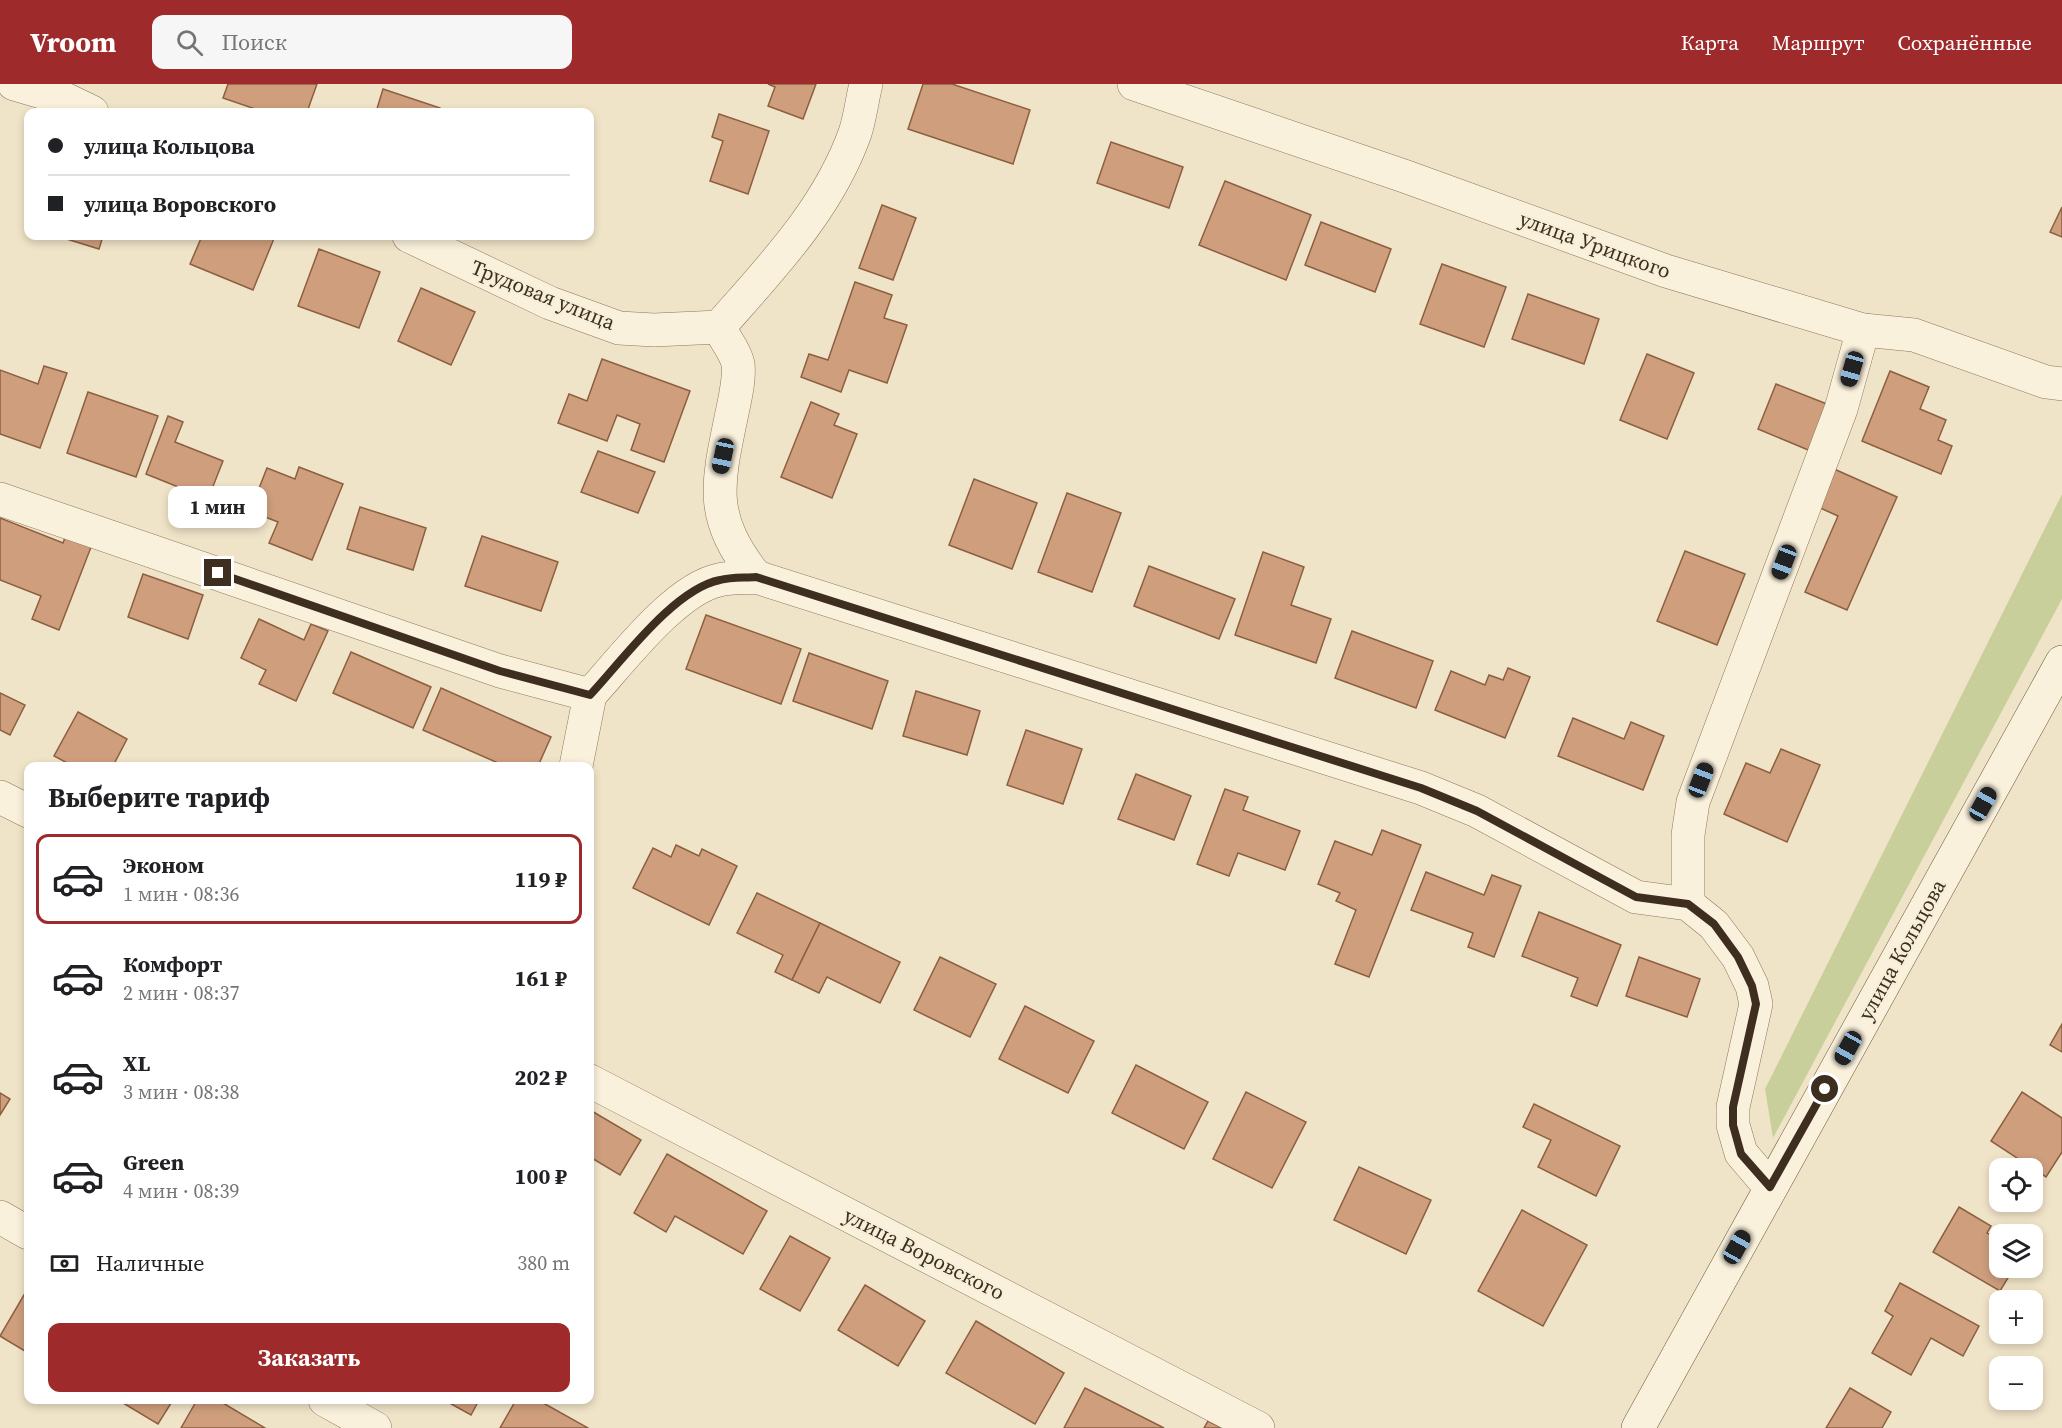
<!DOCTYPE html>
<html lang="ru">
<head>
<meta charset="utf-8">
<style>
  body { margin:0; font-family:"Source Serif 4",serif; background:#f6f6f6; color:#202124; height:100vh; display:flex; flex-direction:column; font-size:22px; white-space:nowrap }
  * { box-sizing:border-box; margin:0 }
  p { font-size:20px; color:#757577 }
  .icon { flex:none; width:33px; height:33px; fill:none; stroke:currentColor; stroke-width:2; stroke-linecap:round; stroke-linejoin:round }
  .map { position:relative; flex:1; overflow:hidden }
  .panel { position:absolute; left:24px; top:678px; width:570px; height:642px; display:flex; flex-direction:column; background:#fff; border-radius:12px; box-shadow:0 3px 9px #0003 }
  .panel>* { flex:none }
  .top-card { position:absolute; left:24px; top:24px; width:570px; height:132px; border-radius:12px; box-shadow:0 3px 9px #0003; display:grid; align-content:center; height:132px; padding:0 24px; background:#fff }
  .buttons { position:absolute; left:1989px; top:1074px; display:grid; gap:12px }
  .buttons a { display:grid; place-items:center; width:54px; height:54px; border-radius:12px; background:#fff; box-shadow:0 3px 9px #0003; font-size:30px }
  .end { position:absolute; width:27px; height:27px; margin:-14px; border:8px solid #3d2e20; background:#fff; box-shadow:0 0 0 3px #fff }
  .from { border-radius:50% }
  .bubble { position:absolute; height:42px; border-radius:12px; background:#fff; box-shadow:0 3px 9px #0003; font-size:20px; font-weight:700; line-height:42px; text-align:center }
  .car { position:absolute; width:18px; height:36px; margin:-18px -9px; border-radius:8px; box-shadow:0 0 4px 2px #0007; background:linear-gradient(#222 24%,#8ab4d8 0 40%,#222 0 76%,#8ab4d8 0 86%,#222 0) }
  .top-card b { display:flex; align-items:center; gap:21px; height:57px; font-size:22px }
  .top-card b+b { border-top:2px solid #e0e0e0 }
  .top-card i { width:15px; height:15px; background:#202124 }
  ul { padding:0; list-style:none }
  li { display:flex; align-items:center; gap:18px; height:90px; margin:0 12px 9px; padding:0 12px; border:3px solid transparent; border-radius:12px }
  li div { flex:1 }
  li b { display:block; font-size:22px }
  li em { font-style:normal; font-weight:700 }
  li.current { border-color:#9e2a2b }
  li>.icon { width:54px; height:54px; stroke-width:1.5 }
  h2 { padding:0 24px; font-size:27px; line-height:72px }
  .pay { display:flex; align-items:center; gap:15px; height:66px; padding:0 24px; font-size:22px }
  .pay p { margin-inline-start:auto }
  .button { display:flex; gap:12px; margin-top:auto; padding:12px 24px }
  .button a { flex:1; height:69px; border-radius:12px; background:#9e2a2b; color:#fff; font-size:24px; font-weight:700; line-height:69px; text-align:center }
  header { display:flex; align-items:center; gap:36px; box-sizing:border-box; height:84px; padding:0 30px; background:#9e2a2b; color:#fff }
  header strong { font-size:28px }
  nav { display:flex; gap:33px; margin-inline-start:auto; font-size:21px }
  .search { width:420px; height:54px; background:#f6f6f6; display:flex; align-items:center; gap:15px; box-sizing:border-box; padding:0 21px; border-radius:12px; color:#757577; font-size:22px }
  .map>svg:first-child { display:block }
  .green { fill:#c9cf9b }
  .building { fill:#cf9f7d; stroke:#8d5f41; stroke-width:1.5 }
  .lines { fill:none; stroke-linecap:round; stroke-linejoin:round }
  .minor-casing { stroke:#8d765c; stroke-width:34 }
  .secondary-casing { stroke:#6f573f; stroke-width:34 }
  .minor { stroke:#faf1dc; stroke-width:33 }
  .secondary { stroke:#faf1dc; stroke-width:33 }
  .route { stroke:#3d2e20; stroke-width:8 }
  .labels { text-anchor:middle; stroke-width:4.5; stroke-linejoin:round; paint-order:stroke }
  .street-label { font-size:21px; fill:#3d2e20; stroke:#f7eed8 }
</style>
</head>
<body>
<header>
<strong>Vroom</strong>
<div class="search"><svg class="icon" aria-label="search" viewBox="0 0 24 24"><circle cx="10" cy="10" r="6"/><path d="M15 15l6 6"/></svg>Поиск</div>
<nav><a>Карта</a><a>Маршрут</a><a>Сохранённые</a></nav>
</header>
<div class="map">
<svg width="2062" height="1344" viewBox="0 0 2062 1344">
  <rect width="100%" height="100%" fill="#f0e4c8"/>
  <path class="green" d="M 2062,410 L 2062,515 L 1773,1054 L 1765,1005 Z"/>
  <g class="building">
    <path d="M 228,0 L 317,0 L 307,28 L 264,28 L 223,14 Z"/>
    <path d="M 768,0 L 816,0 L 803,35 L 768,22 L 775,3 Z"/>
    <path d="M 923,0 L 952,0 L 1030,26 L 1013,80 L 908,45 Z"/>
    <path d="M 383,5 L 440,24 L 439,28 L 376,28 Z"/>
    <path d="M 719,30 L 769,47 L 748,110 L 710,97 L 723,57 L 712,53 Z"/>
    <path d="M 1111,58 L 1183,83 L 1169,124 L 1097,99 Z"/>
    <path d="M 1225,97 L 1311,131 L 1286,196 L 1199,161 Z"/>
    <path d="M 882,121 L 916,134 L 893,196 L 859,184 Z"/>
    <path d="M 2062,123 L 2062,153 L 2050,148 Z"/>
    <path d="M 1321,138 L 1391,165 L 1375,208 L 1305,181 Z"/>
    <path d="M 57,152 L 103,152 L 99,165 Z"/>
    <path d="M 202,152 L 275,152 L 253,206 L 190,180 Z"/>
    <path d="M 319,165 L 380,188 L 359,244 L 298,222 Z"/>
    <path d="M 1442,180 L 1506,203 L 1484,263 L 1420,240 Z"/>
    <path d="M 855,198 L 892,211 L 884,234 L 907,241 L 887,299 L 849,286 L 841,308 L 801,293 L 809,270 L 828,276 Z"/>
    <path d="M 421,204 L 475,228 L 451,281 L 398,257 Z"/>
    <path d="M 1528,210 L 1599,235 L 1584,280 L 1512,255 Z"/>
    <path d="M 1647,270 L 1694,289 L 1667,355 L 1620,336 Z"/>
    <path d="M 602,275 L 690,307 L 664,378 L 631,366 L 640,340 L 617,331 L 607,357 L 558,339 L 569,310 L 587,317 Z"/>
    <path d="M 44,282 L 67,289 L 40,364 L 0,350 L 0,286 L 38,300 Z"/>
    <path d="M 1890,287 L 1929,303 L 1920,325 L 1946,336 L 1938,356 L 1952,362 L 1941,390 L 1862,357 Z"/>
    <path d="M 1776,300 L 1832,322 L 1813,368 L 1758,345 Z"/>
    <path d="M 88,308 L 158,332 L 136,393 L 67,369 Z"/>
    <path d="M 811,318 L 839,330 L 834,341 L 857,350 L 832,414 L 781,393 Z"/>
    <path d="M 168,332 L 183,338 L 175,358 L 223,377 L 208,415 L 146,390 Z"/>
    <path d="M 598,367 L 655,388 L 638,429 L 581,408 Z"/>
    <path d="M 299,383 L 343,400 L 312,476 L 269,459 L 278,438 L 250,427 L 267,384 L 295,395 Z"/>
    <path d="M 1834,385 L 1897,413 L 1847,526 L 1805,508 L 1838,432 L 1818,423 Z"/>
    <path d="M 974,395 L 1037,419 L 1012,485 L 949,461 Z"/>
    <path d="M 1067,409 L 1121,429 L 1092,508 L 1038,488 Z"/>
    <path d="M 360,423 L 426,444 L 413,486 L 347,465 Z"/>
    <path d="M 0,434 L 63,459 L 67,448 L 93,458 L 59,546 L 32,535 L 41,512 L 0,496 Z"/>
    <path d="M 482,452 L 558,478 L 541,527 L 465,502 Z"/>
    <path d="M 1685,467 L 1745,490 L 1717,561 L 1657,537 Z"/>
    <path d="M 1263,468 L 1304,483 L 1291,521 L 1331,535 L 1316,579 L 1235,551 Z"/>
    <path d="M 1149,482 L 1235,515 L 1219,555 L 1134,522 Z"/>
    <path d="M 143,490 L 203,511 L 188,555 L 128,533 Z"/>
    <path d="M 706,531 L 801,565 L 781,620 L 686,585 Z"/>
    <path d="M 259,535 L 304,556 L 311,540 L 328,547 L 296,617 L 259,600 L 266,586 L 241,574 Z"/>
    <path d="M 1352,547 L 1433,577 L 1416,624 L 1335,594 Z"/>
    <path d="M 351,568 L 431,603 L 413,644 L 333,609 Z"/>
    <path d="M 809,569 L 888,597 L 872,645 L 793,617 Z"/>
    <path d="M 1508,584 L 1530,593 L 1505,654 L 1435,626 L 1451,587 L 1485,601 L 1489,591 L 1503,596 Z"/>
    <path d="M 441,604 L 551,653 L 538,682 L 505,682 L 423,646 Z"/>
    <path d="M 916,607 L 980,627 L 967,671 L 903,652 Z"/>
    <path d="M 0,609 L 25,621 L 10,651 L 0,646 Z"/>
    <path d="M 78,628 L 127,655 L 114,680 L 119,682 L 73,682 L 54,672 Z"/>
    <path d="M 1573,634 L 1624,655 L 1631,638 L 1664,652 L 1643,706 L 1558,672 Z"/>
    <path d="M 1026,646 L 1082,665 L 1063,720 L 1007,701 Z"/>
    <path d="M 1781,665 L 1820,681 L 1787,758 L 1724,730 L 1746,679 L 1770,689 Z"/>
    <path d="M 1136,690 L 1191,712 L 1174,756 L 1118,735 Z"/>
    <path d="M 1225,705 L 1248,713 L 1243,726 L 1300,747 L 1285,786 L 1238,769 L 1229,792 L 1197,780 Z"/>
    <path d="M 1382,746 L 1421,761 L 1369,893 L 1335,880 L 1356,826 L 1336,817 L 1340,809 L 1318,800 L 1335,757 L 1372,771 Z"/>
    <path d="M 676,761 L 699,772 L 702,765 L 737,782 L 709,841 L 633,804 L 653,764 L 671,773 Z"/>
    <path d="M 1426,788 L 1484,811 L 1492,791 L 1521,802 L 1494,873 L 1468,863 L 1473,849 L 1411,826 Z"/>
    <path d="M 757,809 L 820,839 L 792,896 L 775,888 L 783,871 L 737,849 Z"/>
    <path d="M 1539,828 L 1621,861 L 1597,922 L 1571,912 L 1578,894 L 1522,872 Z"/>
    <path d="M 820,839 L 900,878 L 880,919 L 827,893 L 819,909 L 792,896 Z"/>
    <path d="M 940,873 L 996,900 L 970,953 L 914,926 Z"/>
    <path d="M 1639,873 L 1700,895 L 1687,933 L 1626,912 Z"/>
    <path d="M 1025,922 L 1094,957 L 1068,1009 L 999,975 Z"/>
    <path d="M 2062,940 L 2062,968 L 2050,961 Z"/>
    <path d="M 1136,981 L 1208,1018 L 1184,1065 L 1112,1029 Z"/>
    <path d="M 1246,1008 L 1306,1038 L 1272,1104 L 1213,1075 Z"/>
    <path d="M 2022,1008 L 2062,1034 L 2062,1068 L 2046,1093 L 1991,1057 Z"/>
    <path d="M 0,1009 L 10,1015 L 0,1031 Z"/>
    <path d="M 1534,1020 L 1620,1062 L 1596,1112 L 1538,1083 L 1551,1056 L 1523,1043 Z"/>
    <path d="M 590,1026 L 641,1056 L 620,1091 L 590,1073 Z"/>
    <path d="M 667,1070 L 767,1127 L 743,1170 L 675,1132 L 666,1148 L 634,1129 Z"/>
    <path d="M 1359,1083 L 1431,1116 L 1406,1170 L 1334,1136 Z"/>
    <path d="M 1959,1123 L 1991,1142 L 1987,1149 L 2000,1156 L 2000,1184 L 2014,1184 L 2000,1207 L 1933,1168 Z"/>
    <path d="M 1522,1126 L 1587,1161 L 1543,1242 L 1478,1207 Z"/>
    <path d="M 790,1152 L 830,1174 L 800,1227 L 760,1205 Z"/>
    <path d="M 1900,1199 L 1979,1242 L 1963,1272 L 1931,1254 L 1911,1291 L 1872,1269 L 1893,1232 L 1885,1227 Z"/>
    <path d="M 865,1201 L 925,1237 L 898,1282 L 838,1246 Z"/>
    <path d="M 28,1204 L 28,1269 L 0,1252 Z"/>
    <path d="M 976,1237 L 1064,1289 L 1035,1340 L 946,1289 Z"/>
    <path d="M 1085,1304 L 1164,1344 L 1064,1344 Z"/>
    <path d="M 1850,1304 L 1891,1328 L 1882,1344 L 1826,1344 Z"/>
    <path d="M 118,1316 L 173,1316 L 158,1340 Z"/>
    <path d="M 197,1316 L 218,1316 L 265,1344 L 181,1344 Z"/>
    <path d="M 444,1316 L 479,1316 L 471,1331 Z"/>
    <path d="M 516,1316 L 538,1316 L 588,1344 L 500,1344 Z"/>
    <path d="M 1208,1337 L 1222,1344 L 1204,1344 Z"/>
  </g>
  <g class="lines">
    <g class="minor-casing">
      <g id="minor">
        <path d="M 14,0 L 65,15 L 92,28"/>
        <path d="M 1134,0 L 1404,92 L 1666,187 L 1863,246 L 1914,251 L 2046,298 L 2062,300"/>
        <path d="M 409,152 L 550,219 L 619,244 L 654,246 L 719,243"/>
        <path d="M 719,243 C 771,184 828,125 855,49 C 860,34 862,16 866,0"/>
        <path d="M 719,243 C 724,254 736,268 738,280 C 740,297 734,318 731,334 C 716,405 710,434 756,493"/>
        <path d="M 0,415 L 500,587 L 590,611"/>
        <path d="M 590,611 C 621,577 675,505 719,496 C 731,493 744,494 756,493 L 1421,704 L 1477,727 L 1636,813 L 1688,820 L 1714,841 L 1738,873 L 1752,902 L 1756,920 L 1733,1023 L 1733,1041 L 1741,1069 L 1770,1103"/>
        <path d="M 576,682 L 590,611"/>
        <path d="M 0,713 L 28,727"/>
        <path d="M 1688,820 L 1688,751 L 1693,718 L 1841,325 L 1863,246"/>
        <path d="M 590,997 L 1258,1344"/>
        <path d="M 0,1133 L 28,1149"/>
        <path d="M 325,1316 L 375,1344"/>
      </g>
    </g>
    <g class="secondary-casing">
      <path id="secondary" d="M 1638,1344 L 2062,578"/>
    </g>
    <use href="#minor" class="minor"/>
    <use href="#secondary" class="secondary"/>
  </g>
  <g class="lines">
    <path class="route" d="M 218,489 L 500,587 L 590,611 C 622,577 674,505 720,496 C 731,493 745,494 756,493 L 1421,704 L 1477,727 L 1636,813 L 1688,820 L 1714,840 L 1738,873 L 1752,902 L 1756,920 L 1733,1023 L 1733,1041 L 1741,1070 L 1770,1103 L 1825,1005"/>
  </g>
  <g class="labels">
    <g class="street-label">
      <text transform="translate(1595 161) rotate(20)" y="7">улица Урицкого</text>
      <text transform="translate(543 211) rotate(22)" y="7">Трудовая улица</text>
      <text transform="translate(1902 866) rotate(-61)" y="7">улица Кольцова</text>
      <text transform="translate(924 1170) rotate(27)" y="7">улица Воровского</text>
    </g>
  </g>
</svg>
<div class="buttons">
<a><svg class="icon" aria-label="locate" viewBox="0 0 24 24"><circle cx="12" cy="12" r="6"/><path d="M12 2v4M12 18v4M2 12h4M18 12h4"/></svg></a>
<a><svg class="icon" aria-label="layers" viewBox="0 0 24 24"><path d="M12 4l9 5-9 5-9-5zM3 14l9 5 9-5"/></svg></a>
<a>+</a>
<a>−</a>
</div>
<i class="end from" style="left:1825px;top:1005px"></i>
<i class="end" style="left:218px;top:489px"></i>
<div class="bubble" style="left:168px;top:402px;width:99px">1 мин</div>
<i class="car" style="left:1852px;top:285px;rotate:196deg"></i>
<i class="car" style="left:723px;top:372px;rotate:192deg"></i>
<i class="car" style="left:1784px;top:478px;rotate:201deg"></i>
<i class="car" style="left:1701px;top:696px;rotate:21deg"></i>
<i class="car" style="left:1983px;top:720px;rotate:29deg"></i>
<i class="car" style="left:1848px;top:964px;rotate:209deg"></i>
<i class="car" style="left:1737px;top:1163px;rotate:29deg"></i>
<div class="top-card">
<b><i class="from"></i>улица Кольцова</b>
<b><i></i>улица Воровского</b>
</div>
<section class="panel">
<h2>Выберите тариф</h2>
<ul>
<li class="current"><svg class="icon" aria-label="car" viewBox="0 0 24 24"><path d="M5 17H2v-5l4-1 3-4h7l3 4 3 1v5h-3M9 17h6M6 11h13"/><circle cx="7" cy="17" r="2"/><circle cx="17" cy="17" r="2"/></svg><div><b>Эконом</b><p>1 мин · 08:36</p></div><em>119 ₽</em></li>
<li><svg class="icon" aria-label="car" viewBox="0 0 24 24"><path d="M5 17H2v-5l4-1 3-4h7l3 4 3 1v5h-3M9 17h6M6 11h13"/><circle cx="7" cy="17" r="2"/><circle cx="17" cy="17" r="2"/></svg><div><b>Комфорт</b><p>2 мин · 08:37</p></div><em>161 ₽</em></li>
<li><svg class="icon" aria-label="car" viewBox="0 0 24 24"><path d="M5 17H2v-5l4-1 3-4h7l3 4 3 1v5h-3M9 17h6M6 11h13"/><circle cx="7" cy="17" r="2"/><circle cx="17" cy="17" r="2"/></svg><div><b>XL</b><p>3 мин · 08:38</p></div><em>202 ₽</em></li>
<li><svg class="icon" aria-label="car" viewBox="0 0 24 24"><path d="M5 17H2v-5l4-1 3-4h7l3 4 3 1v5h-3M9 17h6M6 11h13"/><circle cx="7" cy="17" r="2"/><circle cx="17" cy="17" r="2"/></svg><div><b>Green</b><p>4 мин · 08:39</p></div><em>100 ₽</em></li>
</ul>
<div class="pay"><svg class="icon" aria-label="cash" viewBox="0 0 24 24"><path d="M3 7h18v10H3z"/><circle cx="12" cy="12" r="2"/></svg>Наличные<p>380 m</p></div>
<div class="button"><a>Заказать</a></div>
</section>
</div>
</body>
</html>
